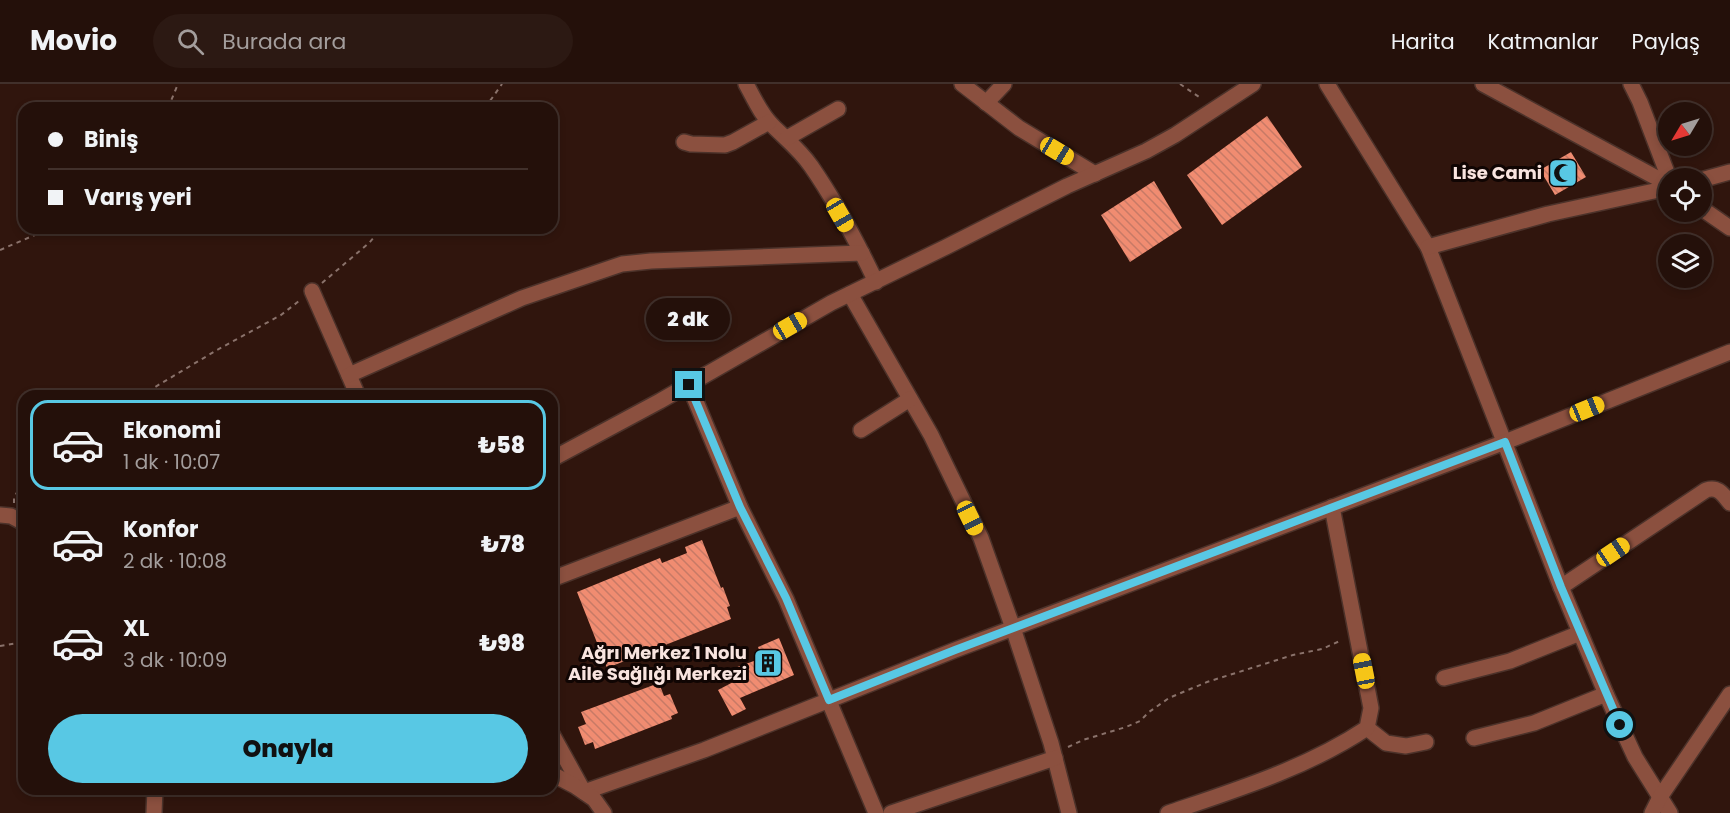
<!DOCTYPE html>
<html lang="tr">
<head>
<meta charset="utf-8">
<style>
  body { margin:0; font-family:Poppins,sans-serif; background:#2c1913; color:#f1f3f6; height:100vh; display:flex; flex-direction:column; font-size:22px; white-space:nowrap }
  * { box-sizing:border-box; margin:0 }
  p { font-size:20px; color:#a39d9c }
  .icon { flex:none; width:33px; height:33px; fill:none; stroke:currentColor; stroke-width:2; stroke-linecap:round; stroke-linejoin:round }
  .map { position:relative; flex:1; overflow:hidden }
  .panel { position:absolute; left:18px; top:306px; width:540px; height:405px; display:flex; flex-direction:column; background:#24100a; border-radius:18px; box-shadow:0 3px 9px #0003,0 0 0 2px #41302b }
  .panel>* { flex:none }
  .banner { position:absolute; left:18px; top:18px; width:540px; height:132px; border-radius:18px; box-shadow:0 3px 9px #0003,0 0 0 2px #41302b; display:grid; align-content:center; height:132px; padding:0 30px; background:#24100a }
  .needle { width:39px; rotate:232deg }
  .fabs { position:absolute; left:1658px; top:18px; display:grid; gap:12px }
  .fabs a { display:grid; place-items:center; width:54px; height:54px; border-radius:50%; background:#24100a; box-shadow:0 3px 9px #0003,0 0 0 2px #41302b; font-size:30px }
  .end { position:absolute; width:27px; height:27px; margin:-14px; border:8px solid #58c8e4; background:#111; box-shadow:0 0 0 3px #111 }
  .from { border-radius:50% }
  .bubble { position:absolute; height:42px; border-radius:21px; background:#24100a; box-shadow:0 3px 9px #0003,0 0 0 2px #41302b; font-size:20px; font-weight:800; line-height:42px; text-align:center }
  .car { position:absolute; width:18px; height:36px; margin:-18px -9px; border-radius:8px; box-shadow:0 0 4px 2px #0007; background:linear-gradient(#f5c518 24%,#345 0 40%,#f5c518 0 76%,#345 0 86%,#f5c518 0) }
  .banner b { display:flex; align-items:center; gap:21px; height:57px; font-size:22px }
  .banner b+b { border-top:2px solid #41302b }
  .banner i { width:15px; height:15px; background:#f1f3f6 }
  ul { padding:10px 0 0; list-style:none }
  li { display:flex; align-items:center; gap:18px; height:90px; margin:0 12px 9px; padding:0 18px; border:3px solid transparent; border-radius:18px }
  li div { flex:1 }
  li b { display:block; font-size:22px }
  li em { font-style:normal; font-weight:800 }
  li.current { border-color:#58c8e4 }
  li>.icon { width:54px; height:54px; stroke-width:1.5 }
  .button { display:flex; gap:12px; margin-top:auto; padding:12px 30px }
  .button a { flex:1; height:69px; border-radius:36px; background:#58c8e4; color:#111; font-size:24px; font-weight:800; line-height:69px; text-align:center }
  header { display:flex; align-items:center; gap:36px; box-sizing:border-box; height:84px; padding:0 30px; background:#24100a; border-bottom:2px solid #41302b }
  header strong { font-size:28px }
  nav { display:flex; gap:33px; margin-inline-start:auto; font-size:21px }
  .search { width:420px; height:54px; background:#2c1913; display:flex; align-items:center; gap:15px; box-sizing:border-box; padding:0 21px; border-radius:33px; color:#a39d9c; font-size:22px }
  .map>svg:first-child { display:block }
  .building { fill:url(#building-back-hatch) }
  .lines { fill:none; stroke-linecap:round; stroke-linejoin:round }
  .street-casing { stroke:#4c322a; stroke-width:18 }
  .path { stroke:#8a726b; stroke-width:2; stroke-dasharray:4.5 4.5; stroke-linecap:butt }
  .street { stroke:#8b503f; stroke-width:15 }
  .route { stroke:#58c8e4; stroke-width:8 }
  .labels { text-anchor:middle; stroke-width:6; stroke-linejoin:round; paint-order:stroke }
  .poi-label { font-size:18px; font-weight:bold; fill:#f9e4df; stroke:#100503; text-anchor:end }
</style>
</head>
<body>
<header>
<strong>Movio</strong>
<div class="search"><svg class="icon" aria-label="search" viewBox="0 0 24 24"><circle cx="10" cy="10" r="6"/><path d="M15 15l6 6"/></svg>Burada ara</div>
<nav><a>Harita</a><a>Katmanlar</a><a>Paylaş</a></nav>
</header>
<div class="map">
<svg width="1730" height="729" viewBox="0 0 1730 729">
  <defs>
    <pattern id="building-back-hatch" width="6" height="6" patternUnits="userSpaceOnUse" patternTransform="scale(1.5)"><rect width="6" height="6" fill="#f08c71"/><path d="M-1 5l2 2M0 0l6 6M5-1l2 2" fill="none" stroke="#c77a66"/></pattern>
  </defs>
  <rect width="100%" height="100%" fill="#30150d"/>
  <g class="building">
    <path d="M 1267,32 L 1302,83 L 1222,141 L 1187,91 Z"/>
    <path d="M 1571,68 L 1586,93 L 1555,111 L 1540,86 Z"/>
    <path d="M 1154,97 L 1182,144 L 1130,178 L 1101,131 Z"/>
    <path d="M 702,456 L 721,504 L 723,503 L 730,522 L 727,523 L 731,535 L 607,584 L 577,508 L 660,474 L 662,479 L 687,469 L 685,463 Z"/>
    <path d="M 779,554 L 794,591 L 740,614 L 746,625 L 732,632 L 718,606 L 737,596 L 732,585 L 762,574 L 758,563 Z"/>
    <path d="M 659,599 L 664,612 L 670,610 L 678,629 L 671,632 L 672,635 L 595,665 L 593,658 L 585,661 L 578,643 L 586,640 L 581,628 Z"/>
  </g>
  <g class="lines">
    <g class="street-casing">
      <g id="street">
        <path d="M 746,0 C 754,14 761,31 773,42 C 786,55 800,66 811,82 C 836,118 857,158 876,198"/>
        <path d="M 962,0 L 1019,44 L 1095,90"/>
        <path d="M 1327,0 L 1428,163 L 1561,503 L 1606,610 L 1635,673 L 1670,729"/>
        <path d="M 1483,0 L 1668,100"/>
        <path d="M 1631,0 L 1640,18 L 1669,94"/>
        <path d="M 986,19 L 1004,0"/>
        <path d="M 787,54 L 838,25"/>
        <path d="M 684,58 L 691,60 L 725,61 L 733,58 L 769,38"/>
        <path d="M 1701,96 L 1730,88"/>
        <path d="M 1701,124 L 1730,144"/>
        <path d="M 1428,163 L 1548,130 L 1668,104"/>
        <path d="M 312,207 L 358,312"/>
        <path d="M 850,210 L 931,351 L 981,454 L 1013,544 L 1051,659 L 1069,729"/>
        <path d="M 349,291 L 522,214 L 622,180 L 651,177 L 862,169"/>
        <path d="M 689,301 L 740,423 L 786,515 L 876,729"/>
        <path d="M 861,346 L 910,315"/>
        <path d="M 552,375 L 660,317 L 831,219 L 946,163 L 1067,102 L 1146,67 L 1175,51 L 1253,0"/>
        <path d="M 0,431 L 11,432 L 24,439"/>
        <path d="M 552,495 L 740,423"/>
        <path d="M 1561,503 L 1706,406 C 1718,402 1723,410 1730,419"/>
        <path d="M 1444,594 L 1510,577 L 1580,549"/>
        <path d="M 1367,644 L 1386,659 L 1406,662 L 1426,658"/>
        <path d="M 552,650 L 584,708 L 704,666 L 955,566 L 1505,358 L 1730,268"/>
        <path d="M 1474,654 L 1534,639 L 1606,610"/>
        <path d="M 552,690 L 575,702 L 594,715 L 604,729"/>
        <path d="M 154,729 L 155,705"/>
        <path d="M 891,729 L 1055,674"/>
        <path d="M 1168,729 C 1236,706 1307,684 1367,644 L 1371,624 L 1332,423"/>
        <path d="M 1652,729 L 1660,713 L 1730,610"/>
      </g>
    </g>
    <g class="path">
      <path d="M 1180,0 L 1202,15"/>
      <path d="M 168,24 L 178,0"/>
      <path d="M 485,24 L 502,0"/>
      <path d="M 0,166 L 51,144"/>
      <path d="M 322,199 L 369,159 L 382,144"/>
      <path d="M 140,312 L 217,266 L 281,231 L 299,217"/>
      <path d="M 14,419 L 14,414 L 24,395"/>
      <path d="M 0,562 L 24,558"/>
      <path d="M 1068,663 L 1083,656 L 1126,643 L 1140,637 L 1149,628 L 1169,614 L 1207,598 L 1293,571 L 1322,565 L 1342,556"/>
    </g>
    <use href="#street" class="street"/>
  </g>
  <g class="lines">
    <path class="route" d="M 689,301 L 740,423 L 786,514 L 829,616 L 955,566 L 1505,358 L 1561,503 L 1620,641"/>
  </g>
  <defs>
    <g id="mosque-square" transform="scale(1.5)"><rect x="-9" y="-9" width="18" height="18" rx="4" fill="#58c8e4" stroke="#100503"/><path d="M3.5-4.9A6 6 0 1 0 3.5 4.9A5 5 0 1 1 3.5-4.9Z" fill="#111"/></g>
    <g id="building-square" transform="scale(1.5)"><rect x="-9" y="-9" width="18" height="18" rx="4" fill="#58c8e4" stroke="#100503"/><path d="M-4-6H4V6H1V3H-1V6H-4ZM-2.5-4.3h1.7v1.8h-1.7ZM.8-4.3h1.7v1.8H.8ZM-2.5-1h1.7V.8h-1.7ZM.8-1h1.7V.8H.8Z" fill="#111"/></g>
  </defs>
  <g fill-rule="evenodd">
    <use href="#mosque-square" x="1563" y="89"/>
    <use href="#building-square" x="768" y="579"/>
  </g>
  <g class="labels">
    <g class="poi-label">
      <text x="1542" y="95">Lise Cami</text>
      <text x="747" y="575">Ağrı Merkez 1 Nolu<tspan x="747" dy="21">Aile Sağlığı Merkezi</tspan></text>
    </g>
  </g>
</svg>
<div class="fabs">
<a><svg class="needle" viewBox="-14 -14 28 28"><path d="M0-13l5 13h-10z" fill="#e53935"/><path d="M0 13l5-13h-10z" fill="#a39d9c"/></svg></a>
<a><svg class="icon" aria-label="locate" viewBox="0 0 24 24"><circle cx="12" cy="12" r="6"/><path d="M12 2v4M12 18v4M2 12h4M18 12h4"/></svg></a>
<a><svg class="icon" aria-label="layers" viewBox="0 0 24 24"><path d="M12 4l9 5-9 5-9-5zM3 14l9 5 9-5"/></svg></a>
</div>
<i class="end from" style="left:1620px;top:641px"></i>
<i class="end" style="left:689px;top:301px"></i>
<div class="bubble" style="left:646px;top:214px;width:84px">2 dk</div>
<i class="car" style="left:1057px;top:67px;rotate:121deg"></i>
<i class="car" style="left:840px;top:131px;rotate:150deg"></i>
<i class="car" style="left:790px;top:242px;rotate:60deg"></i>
<i class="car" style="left:1587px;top:325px;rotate:68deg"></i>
<i class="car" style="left:970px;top:434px;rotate:154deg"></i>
<i class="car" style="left:1613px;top:468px;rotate:56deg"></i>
<i class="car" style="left:1364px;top:587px;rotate:349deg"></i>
<div class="banner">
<b><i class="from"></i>Biniş</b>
<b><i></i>Varış yeri</b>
</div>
<section class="panel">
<ul>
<li class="current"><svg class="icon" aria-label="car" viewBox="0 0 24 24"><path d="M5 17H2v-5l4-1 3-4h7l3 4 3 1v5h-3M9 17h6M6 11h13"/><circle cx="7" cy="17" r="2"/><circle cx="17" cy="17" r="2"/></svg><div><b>Ekonomi</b><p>1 dk · 10:07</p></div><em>₺58</em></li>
<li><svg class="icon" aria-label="car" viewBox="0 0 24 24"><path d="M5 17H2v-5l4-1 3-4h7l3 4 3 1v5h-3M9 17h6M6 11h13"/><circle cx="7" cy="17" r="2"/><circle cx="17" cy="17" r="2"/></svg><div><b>Konfor</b><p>2 dk · 10:08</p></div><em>₺78</em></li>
<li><svg class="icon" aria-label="car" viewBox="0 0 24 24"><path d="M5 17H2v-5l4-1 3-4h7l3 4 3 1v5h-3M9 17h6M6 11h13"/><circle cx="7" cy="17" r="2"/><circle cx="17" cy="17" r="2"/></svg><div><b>XL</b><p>3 dk · 10:09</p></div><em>₺98</em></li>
</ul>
<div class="button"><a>Onayla</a></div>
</section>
</div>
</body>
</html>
